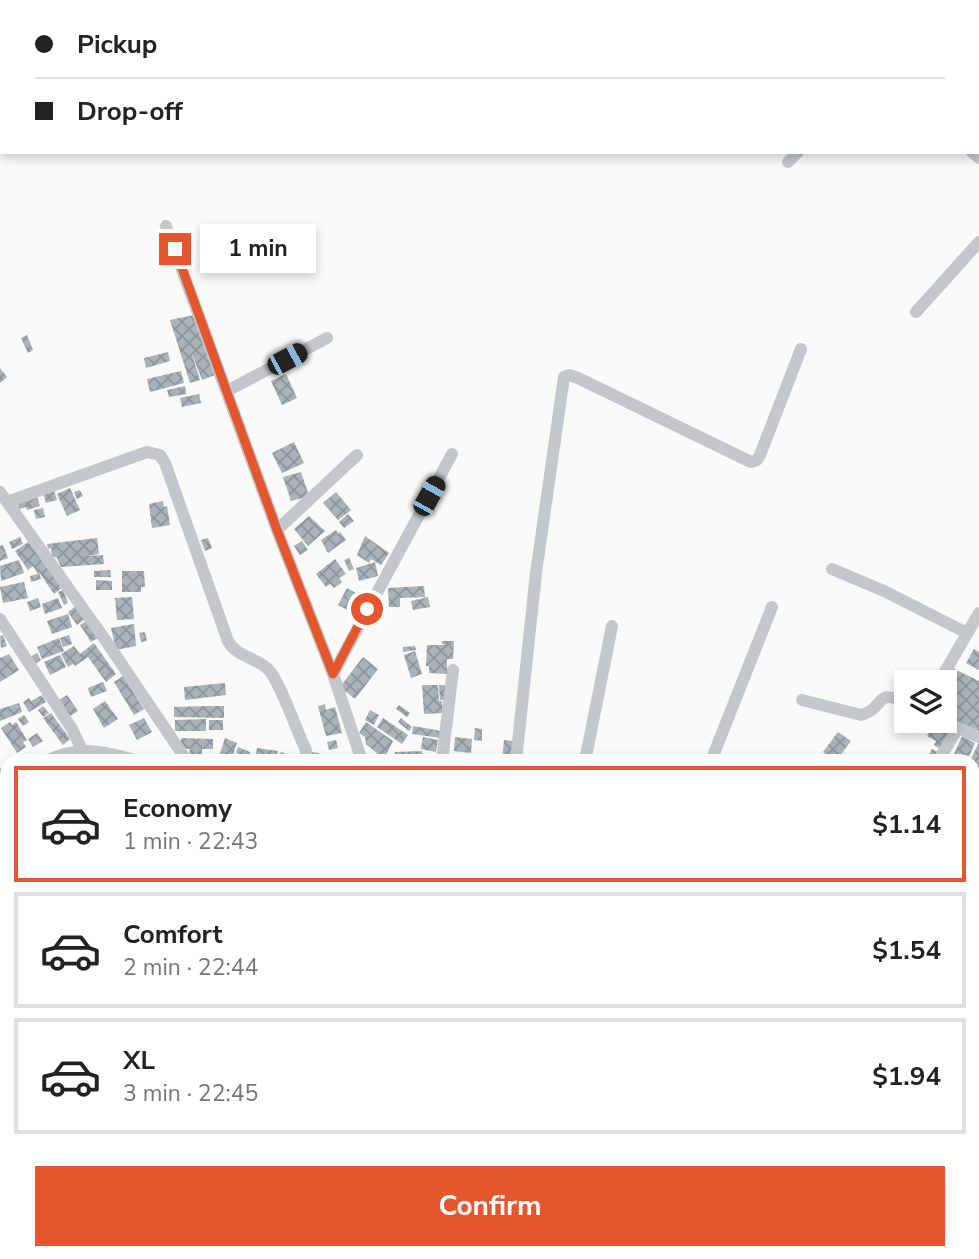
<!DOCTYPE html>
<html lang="en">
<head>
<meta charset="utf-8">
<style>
  body { margin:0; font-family:"Nunito Sans",sans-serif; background:#f6f6f6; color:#222; height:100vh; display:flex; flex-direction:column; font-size:26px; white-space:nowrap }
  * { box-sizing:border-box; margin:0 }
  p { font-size:23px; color:#767676 }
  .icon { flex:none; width:38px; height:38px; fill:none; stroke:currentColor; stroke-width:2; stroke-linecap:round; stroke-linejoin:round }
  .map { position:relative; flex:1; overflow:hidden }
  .sheet { position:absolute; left:0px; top:754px; width:980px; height:506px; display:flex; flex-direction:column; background:#fff; border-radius:21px 21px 0 0; box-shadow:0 4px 10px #0003 }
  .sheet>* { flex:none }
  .banner { position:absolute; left:0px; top:0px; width:980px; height:154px; box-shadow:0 4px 10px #0003; display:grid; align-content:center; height:154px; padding:0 35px; background:#fff }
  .fabs { position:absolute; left:894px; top:670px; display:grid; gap:14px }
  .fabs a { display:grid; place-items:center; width:63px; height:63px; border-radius:0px; background:#fff; box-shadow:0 4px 10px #0003; font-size:35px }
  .end { position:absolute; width:32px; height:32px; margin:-16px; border:9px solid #e4572e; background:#fff; box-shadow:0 0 0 4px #fff }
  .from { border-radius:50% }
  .bubble { position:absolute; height:49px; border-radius:0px; background:#fff; box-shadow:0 4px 10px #0003; font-size:23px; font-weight:700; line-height:49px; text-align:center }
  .car { position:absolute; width:21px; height:42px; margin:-21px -10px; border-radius:9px; box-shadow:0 0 5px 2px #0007; background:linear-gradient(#222 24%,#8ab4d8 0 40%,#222 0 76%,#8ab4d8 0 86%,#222 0) }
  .banner b { display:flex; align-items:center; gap:24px; height:66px; font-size:26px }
  .banner b+b { border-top:2px solid #e0e0e0 }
  .banner i { width:18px; height:18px; background:#222 }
  ul { padding:12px 0 0; list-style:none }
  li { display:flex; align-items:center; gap:21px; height:116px; margin:0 14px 10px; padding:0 21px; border:4px solid #e0e0e0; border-radius:0px }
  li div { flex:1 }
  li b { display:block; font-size:26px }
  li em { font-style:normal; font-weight:700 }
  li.current { border-color:#e4572e }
  li>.icon { width:63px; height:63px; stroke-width:1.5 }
  .primary-button { display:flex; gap:14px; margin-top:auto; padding:14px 35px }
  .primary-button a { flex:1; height:80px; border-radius:0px; background:#e4572e; color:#fff; font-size:28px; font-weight:700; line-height:80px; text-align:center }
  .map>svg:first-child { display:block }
  .building { fill:url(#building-cross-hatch) }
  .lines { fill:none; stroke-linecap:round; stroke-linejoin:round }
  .minor { stroke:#c3c8cc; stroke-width:12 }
  .highway { stroke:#d6dbdf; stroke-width:19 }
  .route { stroke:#e4572e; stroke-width:9 }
</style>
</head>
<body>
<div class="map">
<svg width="979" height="1259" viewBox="0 0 979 1259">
  <defs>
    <pattern id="building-cross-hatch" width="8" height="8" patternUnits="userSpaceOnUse" patternTransform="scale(1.75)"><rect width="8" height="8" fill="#aab3b9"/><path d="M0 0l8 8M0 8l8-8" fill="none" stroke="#8e969c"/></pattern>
  </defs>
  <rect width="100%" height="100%" fill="#fafaf8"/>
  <g class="building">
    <path d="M 194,315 L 215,375 L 202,380 L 191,351 L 200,380 L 190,383 L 170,320 Z"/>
    <path d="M 27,335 L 33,350 L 28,353 L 21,338 Z"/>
    <path d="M 168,352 L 170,361 L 146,368 L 144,358 Z"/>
    <path d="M 0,368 L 7,377 L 0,383 Z"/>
    <path d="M 181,371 L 184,383 L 150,392 L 147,379 Z"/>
    <path d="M 286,374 L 297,398 L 282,405 L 271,381 Z"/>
    <path d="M 185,386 L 186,394 L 169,397 L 167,390 Z"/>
    <path d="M 199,394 L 201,403 L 182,407 L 180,398 Z"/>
    <path d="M 294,442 L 304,463 L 282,473 L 272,453 Z"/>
    <path d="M 301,472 L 309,496 L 291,501 L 283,477 Z"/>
    <path d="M 70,488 L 80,510 L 67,516 L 57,494 Z"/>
    <path d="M 54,490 L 57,500 L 46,503 L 43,493 Z"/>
    <path d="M 80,490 L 83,496 L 77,499 L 74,492 Z"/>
    <path d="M 336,492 L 351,510 L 338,520 L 323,503 Z"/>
    <path d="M 37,497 L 40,506 L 27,510 L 26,507 L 19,509 L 17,503 Z"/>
    <path d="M 163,501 L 164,507 L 167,506 L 170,525 L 152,528 L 149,504 Z"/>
    <path d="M 43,508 L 45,517 L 36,519 L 34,510 Z"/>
    <path d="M 348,514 L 354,521 L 344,528 L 339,522 Z"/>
    <path d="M 309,516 L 325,531 L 308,546 L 294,529 Z"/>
    <path d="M 336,530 L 338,534 L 340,532 L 346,540 L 328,553 L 321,540 Z"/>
    <path d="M 365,536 L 389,553 L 381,565 L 371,559 L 369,563 L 357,555 Z"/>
    <path d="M 20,537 L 23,544 L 12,549 L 9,542 Z"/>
    <path d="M 97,538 L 99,554 L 85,556 L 103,555 L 104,564 L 61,567 L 57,558 L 52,556 L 51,548 L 48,549 L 47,544 Z"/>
    <path d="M 208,538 L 212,548 L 205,551 L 201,540 Z"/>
    <path d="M 31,540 L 63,587 L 54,594 L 39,572 L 41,579 L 31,582 L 30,576 L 38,574 L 33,566 L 28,570 L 15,551 Z"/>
    <path d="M 302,541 L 308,550 L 300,555 L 294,546 Z"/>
    <path d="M 3,545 L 8,558 L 0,561 L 0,546 Z"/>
    <path d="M 349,558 L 354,569 L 349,571 L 344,560 Z"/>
    <path d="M 335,559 L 346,574 L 339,578 L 342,582 L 334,588 L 330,584 L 326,587 L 316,574 Z"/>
    <path d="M 19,560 L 24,573 L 1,581 L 0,566 Z"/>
    <path d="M 375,562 L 378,576 L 359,581 L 356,568 Z"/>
    <path d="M 110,570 L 111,577 L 94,577 L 94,571 Z"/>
    <path d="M 122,571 L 144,571 L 145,587 L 141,587 L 141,592 L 122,592 Z"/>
    <path d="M 96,580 L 112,581 L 112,590 L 96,590 Z"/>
    <path d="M 24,582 L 28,598 L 3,603 L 0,587 Z"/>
    <path d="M 424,586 L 425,597 L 400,598 L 400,607 L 389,607 L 388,588 Z"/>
    <path d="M 347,588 L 358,594 L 354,601 L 358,603 L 353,613 L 338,605 Z"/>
    <path d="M 366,589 L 372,592 L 368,602 L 362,599 Z"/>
    <path d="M 63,590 L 68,603 L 64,605 L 58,592 Z"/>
    <path d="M 132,597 L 134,619 L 117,620 L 115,598 Z"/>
    <path d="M 428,597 L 430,607 L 413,610 L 411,601 Z"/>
    <path d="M 38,598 L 41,607 L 30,611 L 27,602 Z"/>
    <path d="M 58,598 L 62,608 L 45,614 L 42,604 Z"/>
    <path d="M 76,606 L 85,619 L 77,625 L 68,612 Z"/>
    <path d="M 68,614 L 72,627 L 52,634 L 47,621 Z"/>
    <path d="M 86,621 L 98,638 L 91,642 L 80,625 Z"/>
    <path d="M 134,624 L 136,646 L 116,650 L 111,628 Z"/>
    <path d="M 145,632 L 147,641 L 141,642 L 139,633 Z"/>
    <path d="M 3,635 L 7,646 L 1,648 L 0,636 Z"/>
    <path d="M 69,635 L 72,644 L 63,647 L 60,638 Z"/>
    <path d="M 59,638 L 64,651 L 42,659 L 37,647 Z"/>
    <path d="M 442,641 L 454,641 L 453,659 L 447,659 L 447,674 L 429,673 L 429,666 L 426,666 L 427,645 L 446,645 L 442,644 Z"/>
    <path d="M 94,643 L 116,674 L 106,682 L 88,657 L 75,666 L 73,664 L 68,667 L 61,654 L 74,646 L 80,654 Z"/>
    <path d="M 415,646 L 416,650 L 403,652 L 403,647 Z"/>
    <path d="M 974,649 L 979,652 L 979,670 L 966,663 Z"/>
    <path d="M 415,651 L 422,674 L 411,678 L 404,655 Z"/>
    <path d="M 37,653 L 41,660 L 35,664 L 30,657 Z"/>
    <path d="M 9,654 L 19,670 L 0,682 L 0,658 Z"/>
    <path d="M 60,655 L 66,667 L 50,675 L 44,662 Z"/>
    <path d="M 363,657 L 378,669 L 355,699 L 340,687 Z"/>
    <path d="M 950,667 L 979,681 L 979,733 L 945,717 L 945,682 Z"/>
    <path d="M 123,676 L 144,709 L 134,715 L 114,682 Z"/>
    <path d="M 103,682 L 107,691 L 91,697 L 88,688 Z"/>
    <path d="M 225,683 L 226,695 L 185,700 L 184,687 Z"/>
    <path d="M 422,685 L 438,685 L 439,701 L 442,701 L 443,713 L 424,714 Z"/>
    <path d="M 439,685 L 446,685 L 447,700 L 440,700 Z"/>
    <path d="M 42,695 L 46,702 L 29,712 L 23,702 L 29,698 L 31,701 Z"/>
    <path d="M 67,695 L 78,711 L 67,718 L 57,701 Z"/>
    <path d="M 105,701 L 118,719 L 104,728 L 93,709 Z"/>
    <path d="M 19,703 L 22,712 L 0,721 L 0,709 Z"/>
    <path d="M 325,704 L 326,710 L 335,707 L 342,733 L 326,736 L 318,706 Z"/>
    <path d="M 399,705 L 410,713 L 407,717 L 396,709 Z"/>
    <path d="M 43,706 L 49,713 L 43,717 L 38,710 Z"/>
    <path d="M 208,706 L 224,706 L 224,718 L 174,717 L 174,707 Z"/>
    <path d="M 370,710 L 379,715 L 374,725 L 365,720 Z"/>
    <path d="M 51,713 L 70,739 L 63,745 L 43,718 Z"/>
    <path d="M 24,715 L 29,722 L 23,726 L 18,719 Z"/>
    <path d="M 144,718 L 152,732 L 137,740 L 129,725 Z"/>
    <path d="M 383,718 L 408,735 L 402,744 L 377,727 Z"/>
    <path d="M 401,718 L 412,727 L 409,731 L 398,722 Z"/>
    <path d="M 206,719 L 206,731 L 175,731 L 175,720 Z"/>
    <rect x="209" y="720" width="14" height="10"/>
    <path d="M 10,722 L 12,725 L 16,722 L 27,740 L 23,742 L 26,747 L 17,753 L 1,728 Z"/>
    <path d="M 366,722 L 393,741 L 384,759 L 366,744 L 365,737 L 359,733 Z"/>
    <path d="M 934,725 L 951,734 L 942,750 L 934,745 L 936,741 L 927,736 Z"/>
    <path d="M 413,726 L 442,731 L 441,738 L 412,734 Z"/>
    <path d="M 475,728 L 482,729 L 482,741 L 474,740 Z"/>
    <path d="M 838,732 L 851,741 L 836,761 L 823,752 Z"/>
    <path d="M 37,733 L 43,741 L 33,747 L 28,739 Z"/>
    <path d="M 962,736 L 975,743 L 967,761 L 951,761 Z"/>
    <path d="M 423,737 L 438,740 L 436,752 L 421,749 Z"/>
    <path d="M 455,737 L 472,739 L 471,753 L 454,751 Z"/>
    <path d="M 181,738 L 213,739 L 213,749 L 202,749 L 202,755 L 189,755 L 190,749 L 181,749 Z"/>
    <path d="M 225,738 L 237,743 L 232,758 L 220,753 Z"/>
    <path d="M 336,740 L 338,748 L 329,750 L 327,742 Z"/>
    <path d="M 504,740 L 513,741 L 512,761 L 502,761 Z"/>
    <path d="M 979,742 L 979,788 L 973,785 L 973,761 L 970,761 Z"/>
    <path d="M 238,747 L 250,752 L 248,757 L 236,753 Z"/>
    <path d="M 257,748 L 278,751 L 275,761 L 255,761 Z"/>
    <path d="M 932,749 L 940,753 L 936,761 L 925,761 Z"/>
    <path d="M 422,751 L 422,761 L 392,761 L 392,758 L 395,758 L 395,752 Z"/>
    <path d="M 281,752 L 295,757 L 294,761 L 277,761 Z"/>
    <path d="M 312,752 L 319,753 L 317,761 L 310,761 Z"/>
    <path d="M 333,755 L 346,756 L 345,761 L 333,761 Z"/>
    <rect x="200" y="758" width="26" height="3"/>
    <path d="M 0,768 L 7,777 L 0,784 Z"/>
    <path d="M 973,787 L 979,789 L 977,805 L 973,803 Z"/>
    <path d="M 2,803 L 7,809 L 7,821 L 0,827 L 0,805 Z"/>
    <path d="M 979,809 L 979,823 L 976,829 L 973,827 L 973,819 Z"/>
    <path d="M 7,826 L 7,841 L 0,830 Z"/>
    <path d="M 7,889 L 7,907 L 0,911 L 0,893 Z"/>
    <path d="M 5,909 L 7,912 L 7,923 L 0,914 Z"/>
    <path d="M 979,1079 L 979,1100 L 973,1107 L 973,1087 Z"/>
  </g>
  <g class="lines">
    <g class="minor">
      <path d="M 766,0 L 768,2"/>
      <path d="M 940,2 L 941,0"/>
      <path d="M 972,152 L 979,158"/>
      <path d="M 788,162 L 798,152"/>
      <path d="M 166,226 L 277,530 L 333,674 L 362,761"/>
      <path d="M 916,312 L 979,242"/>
      <path d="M 227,391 L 327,338"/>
      <path d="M 0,492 L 106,641 L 187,761"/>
      <path d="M 7,502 L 147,452 L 160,455 L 165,463 L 228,641 C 237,657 255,657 268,669 C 280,681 297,732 306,750 L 305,761"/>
      <path d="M 277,530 L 357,455"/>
      <path d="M 832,569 L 884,591 L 967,633"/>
      <path d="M 0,619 L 72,729 L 82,750"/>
      <path d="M 333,674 L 452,454"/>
      <path d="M 939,682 L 979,613"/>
      <path d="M 802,700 L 861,715 C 886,708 874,687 906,703"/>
      <path d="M 943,721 L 979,737"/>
      <path d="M 46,761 C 76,745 106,751 137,761"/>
      <path d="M 442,761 L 453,670"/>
      <path d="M 516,761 L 536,573 L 564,377 L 569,375 L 578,378 L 751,462 L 757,460 L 760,455 L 801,349"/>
      <path d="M 585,761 L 612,626"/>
      <path d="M 711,761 L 772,607"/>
      <path d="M 938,761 L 958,728"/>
      <path d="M 0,792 L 7,787"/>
      <path d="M 973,862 L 979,852"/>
      <path d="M 973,982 L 979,986"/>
      <path d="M 0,1147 L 7,1152"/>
      <path d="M 0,1214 L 7,1206"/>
      <path d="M 149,1253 L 157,1259"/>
      <path d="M 244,1253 L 249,1259"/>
      <path d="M 265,1259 L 271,1253"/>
      <path d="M 728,1259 L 732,1253"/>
    </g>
    <g class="highway">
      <path d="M 973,890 L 979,880"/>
      <path d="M 973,928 L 979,918"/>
      <path d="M 746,1259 L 750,1253"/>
      <path d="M 767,1259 L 770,1253"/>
    </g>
  </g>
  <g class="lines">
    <path class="route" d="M 175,249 L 277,530 L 333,674 L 367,609"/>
  </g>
</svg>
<div class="fabs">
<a><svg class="icon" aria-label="layers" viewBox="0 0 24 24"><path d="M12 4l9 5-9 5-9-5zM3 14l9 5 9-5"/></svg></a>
</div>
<i class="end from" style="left:367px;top:609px"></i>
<i class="end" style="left:175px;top:249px"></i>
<div class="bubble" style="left:200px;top:224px;width:116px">1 min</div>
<i class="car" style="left:287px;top:359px;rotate:62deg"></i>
<i class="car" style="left:429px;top:496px;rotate:29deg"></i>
<div class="banner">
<b><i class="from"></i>Pickup</b>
<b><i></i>Drop-off</b>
</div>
<section class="sheet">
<ul>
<li class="current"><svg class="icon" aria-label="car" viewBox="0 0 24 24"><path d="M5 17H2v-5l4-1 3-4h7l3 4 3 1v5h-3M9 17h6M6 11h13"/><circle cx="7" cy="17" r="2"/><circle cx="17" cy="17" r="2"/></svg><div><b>Economy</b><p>1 min · 22:43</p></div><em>$1.14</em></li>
<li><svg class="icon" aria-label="car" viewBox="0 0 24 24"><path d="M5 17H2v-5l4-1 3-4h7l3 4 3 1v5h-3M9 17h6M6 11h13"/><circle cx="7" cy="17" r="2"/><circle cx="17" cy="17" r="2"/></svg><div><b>Comfort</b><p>2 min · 22:44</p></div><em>$1.54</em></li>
<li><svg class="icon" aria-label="car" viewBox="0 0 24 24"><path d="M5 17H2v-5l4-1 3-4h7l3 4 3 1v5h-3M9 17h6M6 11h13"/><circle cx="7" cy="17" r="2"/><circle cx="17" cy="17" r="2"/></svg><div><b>XL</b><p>3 min · 22:45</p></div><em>$1.94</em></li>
</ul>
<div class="primary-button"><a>Confirm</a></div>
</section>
</div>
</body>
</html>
